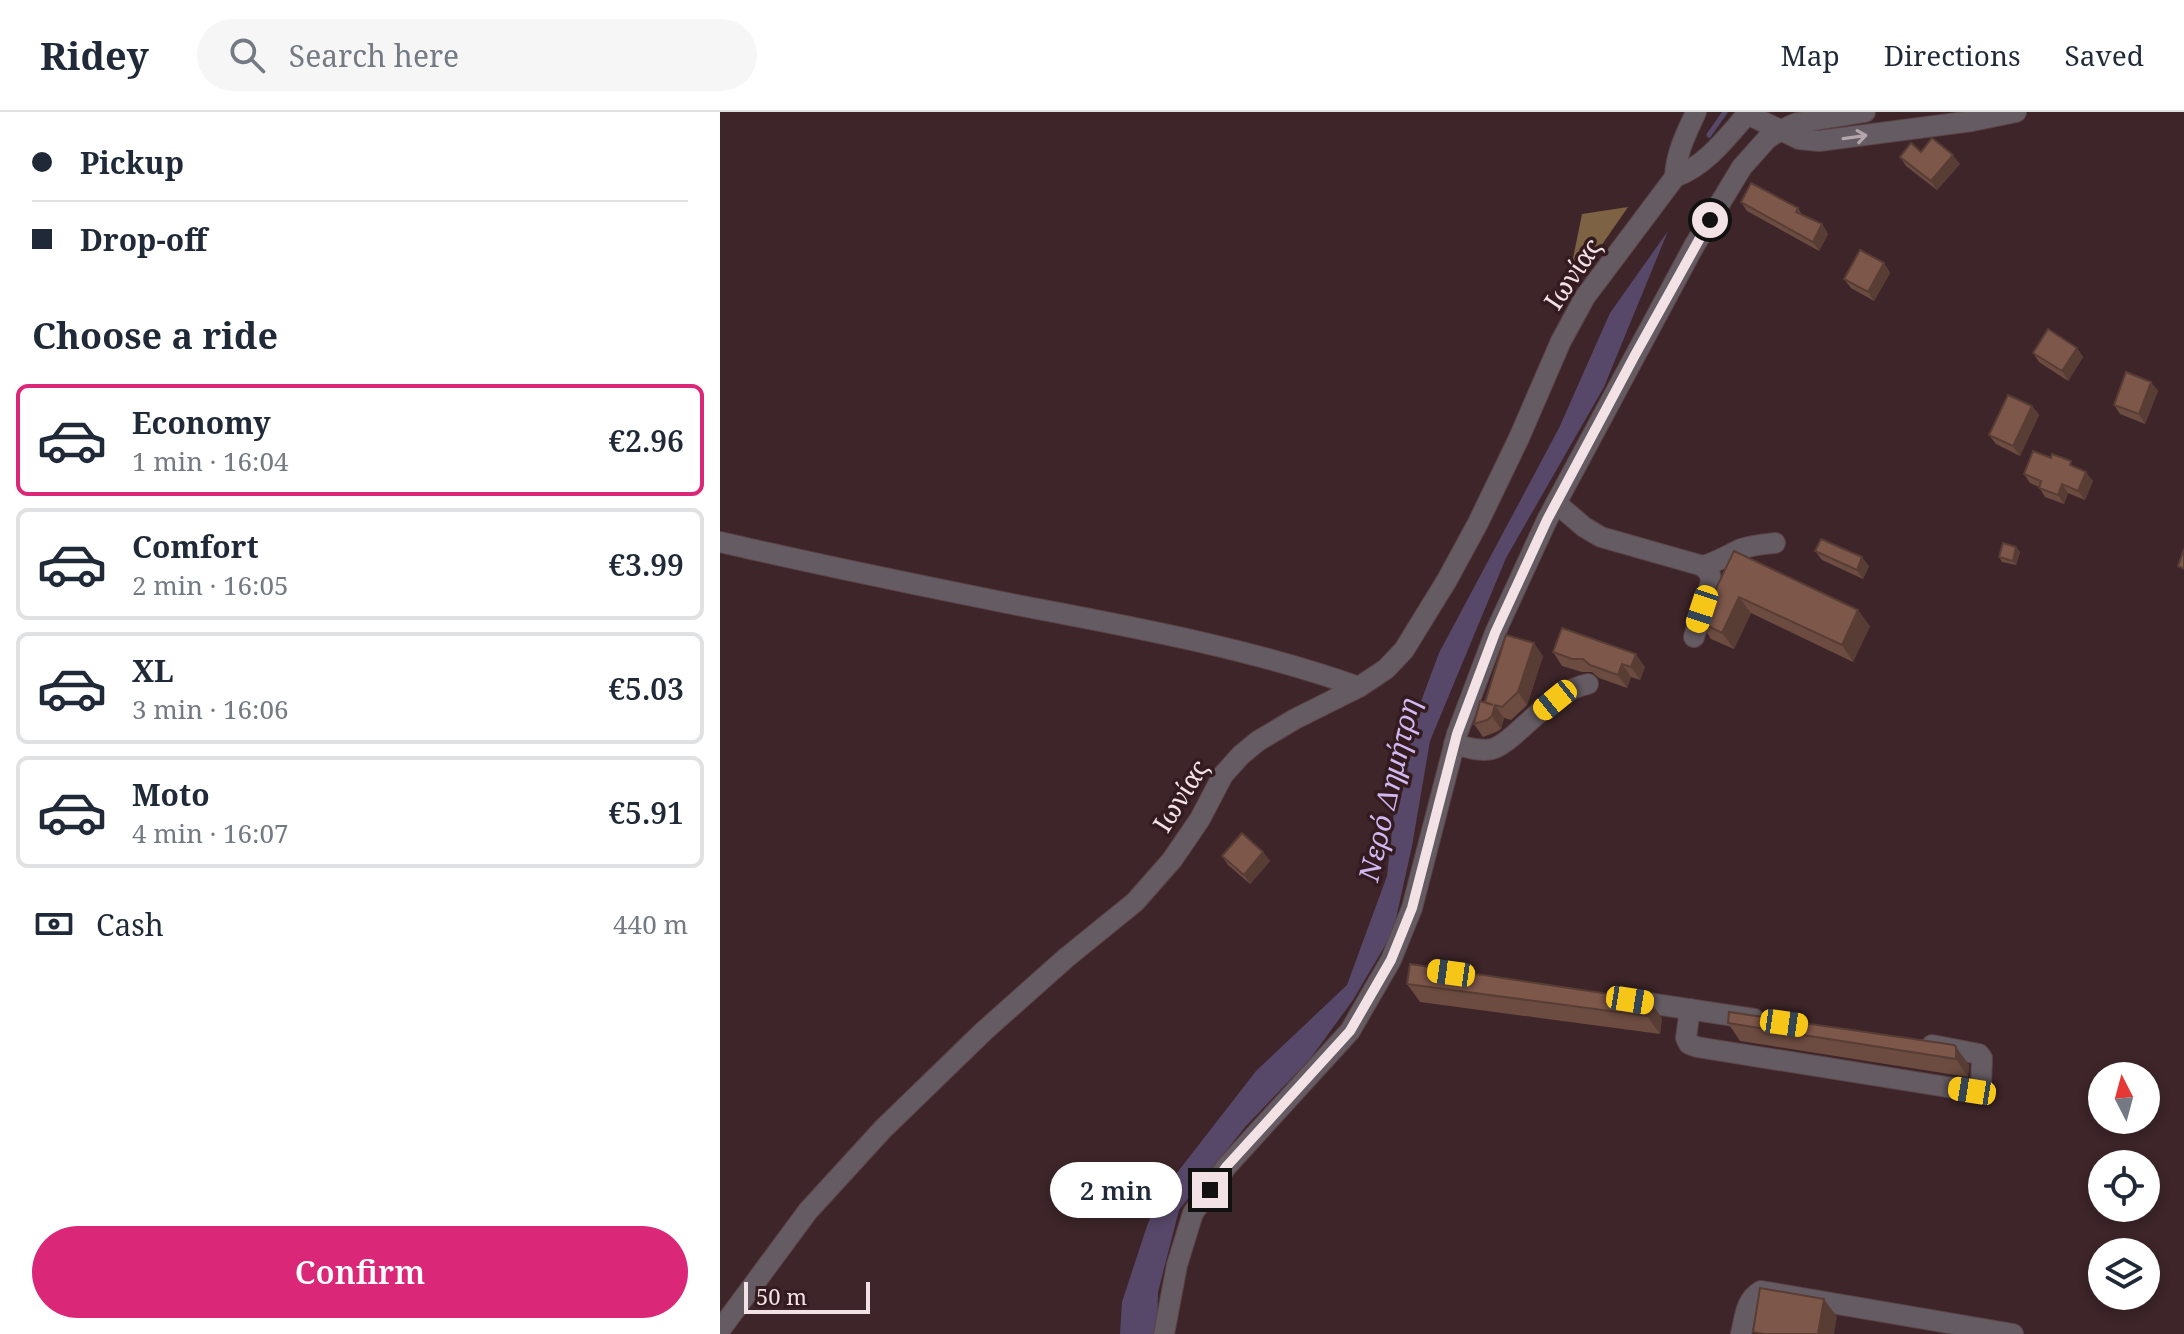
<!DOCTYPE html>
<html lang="en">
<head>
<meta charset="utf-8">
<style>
  body { margin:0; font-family:"Noto Serif",serif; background:#f6f6f7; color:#1f2937; height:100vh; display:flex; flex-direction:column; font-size:30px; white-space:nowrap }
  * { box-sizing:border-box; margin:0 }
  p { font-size:26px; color:#747a83 }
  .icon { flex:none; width:44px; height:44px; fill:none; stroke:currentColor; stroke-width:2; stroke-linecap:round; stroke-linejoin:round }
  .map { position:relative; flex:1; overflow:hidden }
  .side { display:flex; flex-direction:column; background:#fff; width:720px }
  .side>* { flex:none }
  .top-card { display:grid; align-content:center; height:176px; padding:0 32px; background:#fff }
  .needle { width:52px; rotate:354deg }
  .buttons { position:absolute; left:1368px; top:950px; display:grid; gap:16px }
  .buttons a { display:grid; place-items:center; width:72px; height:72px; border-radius:50%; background:#fff; box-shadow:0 4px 12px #0003; font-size:40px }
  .scale { position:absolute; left:24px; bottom:20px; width:126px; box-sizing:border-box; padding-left:8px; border:4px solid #f3e2e5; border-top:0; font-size:22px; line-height:28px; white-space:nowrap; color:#f3e2e5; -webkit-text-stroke:6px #331b20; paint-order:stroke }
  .end { position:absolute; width:36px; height:36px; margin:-18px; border:10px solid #f3e2e5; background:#111; box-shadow:0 0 0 4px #111 }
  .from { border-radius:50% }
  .bubble { position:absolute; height:56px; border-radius:28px; background:#fff; box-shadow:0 4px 12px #0003; font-size:26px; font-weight:600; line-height:56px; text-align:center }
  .car { position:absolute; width:24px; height:48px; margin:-24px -12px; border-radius:10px; box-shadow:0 0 6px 2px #0007; background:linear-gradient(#f5c518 24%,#345 0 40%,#f5c518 0 76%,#345 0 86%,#f5c518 0) }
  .top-card b { display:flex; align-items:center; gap:28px; height:76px; font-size:30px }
  .top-card b+b { border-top:2px solid #e0e1e3 }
  .top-card i { width:20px; height:20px; background:#1f2937 }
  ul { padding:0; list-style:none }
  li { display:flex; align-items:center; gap:24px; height:112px; margin:0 16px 12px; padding:0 16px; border:4px solid #e0e1e3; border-radius:12px }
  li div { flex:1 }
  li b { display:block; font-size:30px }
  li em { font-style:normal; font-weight:600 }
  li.selected { border-color:#db2777 }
  li>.icon { width:72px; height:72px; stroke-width:1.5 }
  h2 { padding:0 32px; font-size:36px; line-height:96px }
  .pay { display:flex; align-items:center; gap:20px; height:88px; padding:0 32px; font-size:30px }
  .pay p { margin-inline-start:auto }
  .primary-button { display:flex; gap:16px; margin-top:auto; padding:16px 32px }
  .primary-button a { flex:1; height:92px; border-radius:48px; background:#db2777; color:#fff; font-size:32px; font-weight:600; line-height:92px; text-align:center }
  header { display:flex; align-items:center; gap:48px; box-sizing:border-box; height:112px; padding:0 40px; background:#fff; border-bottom:2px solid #e0e1e3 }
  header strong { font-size:38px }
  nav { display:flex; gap:44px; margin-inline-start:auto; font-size:28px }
  .search { width:560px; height:72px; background:#f6f6f7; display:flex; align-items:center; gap:20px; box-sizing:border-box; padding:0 28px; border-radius:44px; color:#747a83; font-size:30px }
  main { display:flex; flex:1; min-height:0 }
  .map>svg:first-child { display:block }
  .forest { fill:#7d6244 }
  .water { fill:#574869 }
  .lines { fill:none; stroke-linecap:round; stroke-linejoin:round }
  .stream { stroke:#574869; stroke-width:5 }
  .minor-casing { stroke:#5a4347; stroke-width:22 }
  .minor { stroke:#655b62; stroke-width:20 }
  .wall { fill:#6c4b40 }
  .shaded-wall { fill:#583d34 }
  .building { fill:#7e574b; stroke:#583d34; stroke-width:2 }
  .oneway { stroke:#b3a5aa }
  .route { stroke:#f3e2e5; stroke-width:10 }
  .labels { text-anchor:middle; stroke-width:7; stroke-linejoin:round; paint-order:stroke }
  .street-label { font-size:26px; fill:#f3e2e5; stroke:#331b20 }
  .water-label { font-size:28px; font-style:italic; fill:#d2b8f2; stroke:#331b20 }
</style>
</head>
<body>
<header>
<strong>Ridey</strong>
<div class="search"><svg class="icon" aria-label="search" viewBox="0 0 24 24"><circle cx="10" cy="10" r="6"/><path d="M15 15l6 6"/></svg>Search here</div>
<nav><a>Map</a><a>Directions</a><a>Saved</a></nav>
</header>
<main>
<section class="side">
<div class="top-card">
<b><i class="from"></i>Pickup</b>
<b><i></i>Drop-off</b>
</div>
<h2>Choose a ride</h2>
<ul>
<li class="selected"><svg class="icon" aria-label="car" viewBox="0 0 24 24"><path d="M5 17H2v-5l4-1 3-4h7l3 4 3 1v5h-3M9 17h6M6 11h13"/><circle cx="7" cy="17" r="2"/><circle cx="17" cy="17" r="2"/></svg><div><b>Economy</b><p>1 min · 16:04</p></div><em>€2.96</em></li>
<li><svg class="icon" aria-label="car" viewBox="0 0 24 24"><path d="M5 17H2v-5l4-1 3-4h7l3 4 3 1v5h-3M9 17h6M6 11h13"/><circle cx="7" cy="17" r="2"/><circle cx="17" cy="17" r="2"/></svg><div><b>Comfort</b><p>2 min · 16:05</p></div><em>€3.99</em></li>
<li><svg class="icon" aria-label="car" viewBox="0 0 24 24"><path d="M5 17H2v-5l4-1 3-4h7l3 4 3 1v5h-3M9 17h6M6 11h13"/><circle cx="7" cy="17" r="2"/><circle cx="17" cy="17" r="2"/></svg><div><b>XL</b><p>3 min · 16:06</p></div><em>€5.03</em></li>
<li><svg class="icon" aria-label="car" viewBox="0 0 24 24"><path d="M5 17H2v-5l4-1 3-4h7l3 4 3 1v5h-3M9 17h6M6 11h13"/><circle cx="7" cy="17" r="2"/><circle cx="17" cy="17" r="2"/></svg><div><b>Moto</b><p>4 min · 16:07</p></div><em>€5.91</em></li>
</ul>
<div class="pay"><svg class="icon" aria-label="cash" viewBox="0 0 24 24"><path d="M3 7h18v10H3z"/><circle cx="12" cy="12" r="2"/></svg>Cash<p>440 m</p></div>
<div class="primary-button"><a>Confirm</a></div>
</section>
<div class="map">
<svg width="1464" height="1222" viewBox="0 0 1464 1222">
  <rect width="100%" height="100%" fill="#3d2529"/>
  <path class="forest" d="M 908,95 L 845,186 L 862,102 Z"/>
  <path class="water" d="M 948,119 L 884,275 L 786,446 L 710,629 L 692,734 L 673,820 L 633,888 L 590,947 L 525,1015 L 459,1098 L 438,1180 L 437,1222 L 400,1222 L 402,1190 L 427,1114 L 439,1084 L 536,959 L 627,873 L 667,764 L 680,646 L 719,541 L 839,316 L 890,201 Z"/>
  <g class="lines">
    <path class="stream" d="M 989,23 L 1005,0"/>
    <g class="minor-casing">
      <g id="minor">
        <path d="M 1027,2 L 1079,27 L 1099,29 L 1252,9 L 1296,0"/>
        <path d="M 955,65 C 986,54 1008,24 1029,0"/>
        <path d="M 955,65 C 956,41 966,22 976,0"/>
        <path d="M 836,391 L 864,415 L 881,425 L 983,454 L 990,462 L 991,470 L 974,525"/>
        <path d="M 0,430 C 99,453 197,473 297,493 C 412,515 529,536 639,575"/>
        <path d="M 983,454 C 997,450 1008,443 1021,437 C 1032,433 1044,432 1055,431"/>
        <path d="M 734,632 C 746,635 760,640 772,637 C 780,635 788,628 794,623 C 815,605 840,577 868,572"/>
        <path d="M 908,888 L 1034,907"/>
        <path d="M 970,897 L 966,926 L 969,932 L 977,935 L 1252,979 L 1261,974 L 1262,946 L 1259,942 L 1212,933"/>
        <path d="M 0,1218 L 88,1099 L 163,1017 L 264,919 L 346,846 L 415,790 L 452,748 L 480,707 L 503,663 L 521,643 L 538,629 L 575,607 L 639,575 L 666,557 L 684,538 L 727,468 L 758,411 L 799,326 L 841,229 L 865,185 L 955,65"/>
        <path d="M 444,1222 L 457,1153 L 473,1101 L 506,1055 L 630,919 L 671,848 L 692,796 L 737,622 L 775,521 L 827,408 L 974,134 L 1022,55 L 1047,27 L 1059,19 L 1077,11 L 1145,0"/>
        <path d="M 1021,1222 C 1025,1206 1025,1188 1041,1179 L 1293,1222"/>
      </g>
    </g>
    <use href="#minor" class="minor"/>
  </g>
  <g class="wall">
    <path d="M 1201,40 L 1240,52 L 1217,78 L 1186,54 L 1180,45 Z"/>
    <path d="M 1021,90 L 1078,96 L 1082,103 L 1102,112 L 1108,122 L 1099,139 L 1027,99 Z"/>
    <path d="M 1164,151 L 1170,161 L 1154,189 L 1131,176 L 1124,167 Z"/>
    <path d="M 1357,236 L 1363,245 L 1348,269 L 1319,250 L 1313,241 Z"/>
    <path d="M 1431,270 L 1438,279 L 1425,312 L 1400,302 L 1394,293 Z"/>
    <path d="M 1312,294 L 1319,303 L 1300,344 L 1276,332 L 1269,323 Z"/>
    <path d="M 1356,356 L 1373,369 L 1365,388 L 1348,381 L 1344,392 L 1325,385 L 1319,375 L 1310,371 L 1304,362 Z"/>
    <path d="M 1296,435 L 1300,440 L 1296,453 L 1282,450 L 1279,445 Z"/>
    <path d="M 1014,439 L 1150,514 L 1133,550 L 1031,501 L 1014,537 L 991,527 L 980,510 Z"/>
    <path d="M 1095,439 L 1149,454 L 1143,467 L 1102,448 Z"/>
    <path d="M 833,540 L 925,555 L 920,568 L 911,565 L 907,576 L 879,566 L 872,560 L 862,560 L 842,554 Z"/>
    <path d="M 823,544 L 807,593 L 791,608 L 784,606 L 781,617 L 776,620 L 763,625 L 754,612 Z"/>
    <path d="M 543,740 L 550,749 L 530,772 L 508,753 L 502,744 Z"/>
    <path d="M 687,872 L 942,906 L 940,922 L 700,890 Z"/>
    <path d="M 1008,911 L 1234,933 L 1249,953 L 1248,965 L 1020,929 Z"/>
  </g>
  <g class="shaded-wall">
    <path d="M 1233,43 L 1240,52 L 1217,78 L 1211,69 Z"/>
    <path d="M 1102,112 L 1108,122 L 1099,139 L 1093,130 Z"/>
    <path d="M 1164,151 L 1170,161 L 1154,189 L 1148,180 Z"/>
    <path d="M 1357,236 L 1363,245 L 1348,269 L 1342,259 Z"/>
    <path d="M 1431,270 L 1438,279 L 1425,312 L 1419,302 Z"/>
    <path d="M 1312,294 L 1319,303 L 1300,344 L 1293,334 Z"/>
    <path d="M 1366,360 L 1373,369 L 1365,388 L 1358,379 Z"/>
    <path d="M 1342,372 L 1348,381 L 1344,392 L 1338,383 Z"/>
    <path d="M 1296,435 L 1300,440 L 1296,453 L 1293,449 Z"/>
    <path d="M 1142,445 L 1149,454 L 1143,467 L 1137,458 Z"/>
    <path d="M 1019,485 L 1031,501 L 1014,537 L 1002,521 Z"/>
    <path d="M 1138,498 L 1150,514 L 1133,550 L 1122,533 Z"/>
    <path d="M 814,531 L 823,544 L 807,593 L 798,580 Z"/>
    <path d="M 916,542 L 925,555 L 920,568 L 911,555 Z"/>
    <path d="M 902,552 L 911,565 L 907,576 L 898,563 Z"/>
    <path d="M 775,593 L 784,606 L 781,617 L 772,604 Z"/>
    <path d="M 543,740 L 550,749 L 530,772 L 524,763 Z"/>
    <path d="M 929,888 L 942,906 L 940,922 L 927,904 Z"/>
    <path d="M 1236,935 L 1249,953 L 1248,965 L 1236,947 Z"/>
    <path d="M 1104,1187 L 1117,1205 L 1114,1222 L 1098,1222 Z"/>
  </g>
  <g class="building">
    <path d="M 1212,26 L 1233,43 L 1211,69 L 1180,45 L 1191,31 L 1201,40 Z"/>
    <path d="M 1031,71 L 1078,96 L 1076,100 L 1102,112 L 1093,130 L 1021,90 Z"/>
    <path d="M 1140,138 L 1164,151 L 1148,180 L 1124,167 Z"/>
    <path d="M 1328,217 L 1357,236 L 1342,259 L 1313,241 Z"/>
    <path d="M 1406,260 L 1431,270 L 1419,302 L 1394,293 Z"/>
    <path d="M 1288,283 L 1312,294 L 1293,334 L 1269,323 Z"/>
    <path d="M 1313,339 L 1331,346 L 1332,342 L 1351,349 L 1350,353 L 1366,360 L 1358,379 L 1342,372 L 1338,383 L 1319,376 L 1321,369 L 1304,362 Z"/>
    <path d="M 1101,427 L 1142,445 L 1137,458 L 1095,439 Z"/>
    <path d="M 1283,431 L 1296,435 L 1293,449 L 1279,445 Z"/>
    <path d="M 1464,437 L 1464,457 L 1458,454 Z"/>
    <path d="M 1014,439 L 1138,498 L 1122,533 L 1019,485 L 1002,521 L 980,510 Z"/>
    <path d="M 842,516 L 916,542 L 911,555 L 902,552 L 898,563 L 870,553 L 863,547 L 852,547 L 833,540 Z"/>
    <path d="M 786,523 L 814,531 L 798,580 L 782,595 L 775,593 L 772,604 L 767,608 L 754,612 L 760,589 L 773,593 L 765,590 Z"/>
    <path d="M 522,721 L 543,740 L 524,763 L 502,744 Z"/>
    <path d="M 690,852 L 929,888 L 927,904 L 687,872 Z"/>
    <path d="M 1009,900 L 1234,933 L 1236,935 L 1236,947 L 1008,911 Z"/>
    <path d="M 1040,1176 L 1104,1187 L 1098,1222 L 1044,1222 L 1033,1220 Z"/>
  </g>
  <defs><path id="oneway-shaft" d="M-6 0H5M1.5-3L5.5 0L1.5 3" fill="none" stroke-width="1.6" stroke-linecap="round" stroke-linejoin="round" transform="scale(2)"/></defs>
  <use class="oneway" href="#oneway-shaft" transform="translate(1135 25) rotate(-8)"/>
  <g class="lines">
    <path class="route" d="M 490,1078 L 506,1055 L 630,919 L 671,848 L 692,796 L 737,622 L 775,521 L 827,408 L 915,243 L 990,108"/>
  </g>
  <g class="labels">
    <g class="street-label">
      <text transform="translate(853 162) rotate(-56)" y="9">Ιωνίας</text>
      <text transform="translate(461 684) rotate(-58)" y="9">Ιωνίας</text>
    </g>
    <g class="water-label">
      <text transform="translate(669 678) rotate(-77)" y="10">Νερό Δημήτρη</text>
    </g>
  </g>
</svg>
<div class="buttons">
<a><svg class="needle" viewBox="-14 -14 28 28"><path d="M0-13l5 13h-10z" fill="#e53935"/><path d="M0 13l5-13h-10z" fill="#747a83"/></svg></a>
<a><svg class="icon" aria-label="locate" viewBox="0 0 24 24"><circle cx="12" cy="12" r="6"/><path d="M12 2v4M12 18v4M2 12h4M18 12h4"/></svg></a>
<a><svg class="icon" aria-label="layers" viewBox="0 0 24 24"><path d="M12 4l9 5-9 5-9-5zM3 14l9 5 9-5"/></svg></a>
</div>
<div class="scale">50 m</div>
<i class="end from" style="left:990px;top:108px"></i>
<i class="end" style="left:490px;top:1078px"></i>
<div class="bubble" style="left:330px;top:1050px;width:132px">2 min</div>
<i class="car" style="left:982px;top:497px;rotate:198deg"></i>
<i class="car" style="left:835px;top:588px;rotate:231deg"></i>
<i class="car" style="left:731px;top:861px;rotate:278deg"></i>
<i class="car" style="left:910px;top:888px;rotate:99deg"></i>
<i class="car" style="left:1064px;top:911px;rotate:98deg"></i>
<i class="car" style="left:1252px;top:979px;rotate:279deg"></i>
</div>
</main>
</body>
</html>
